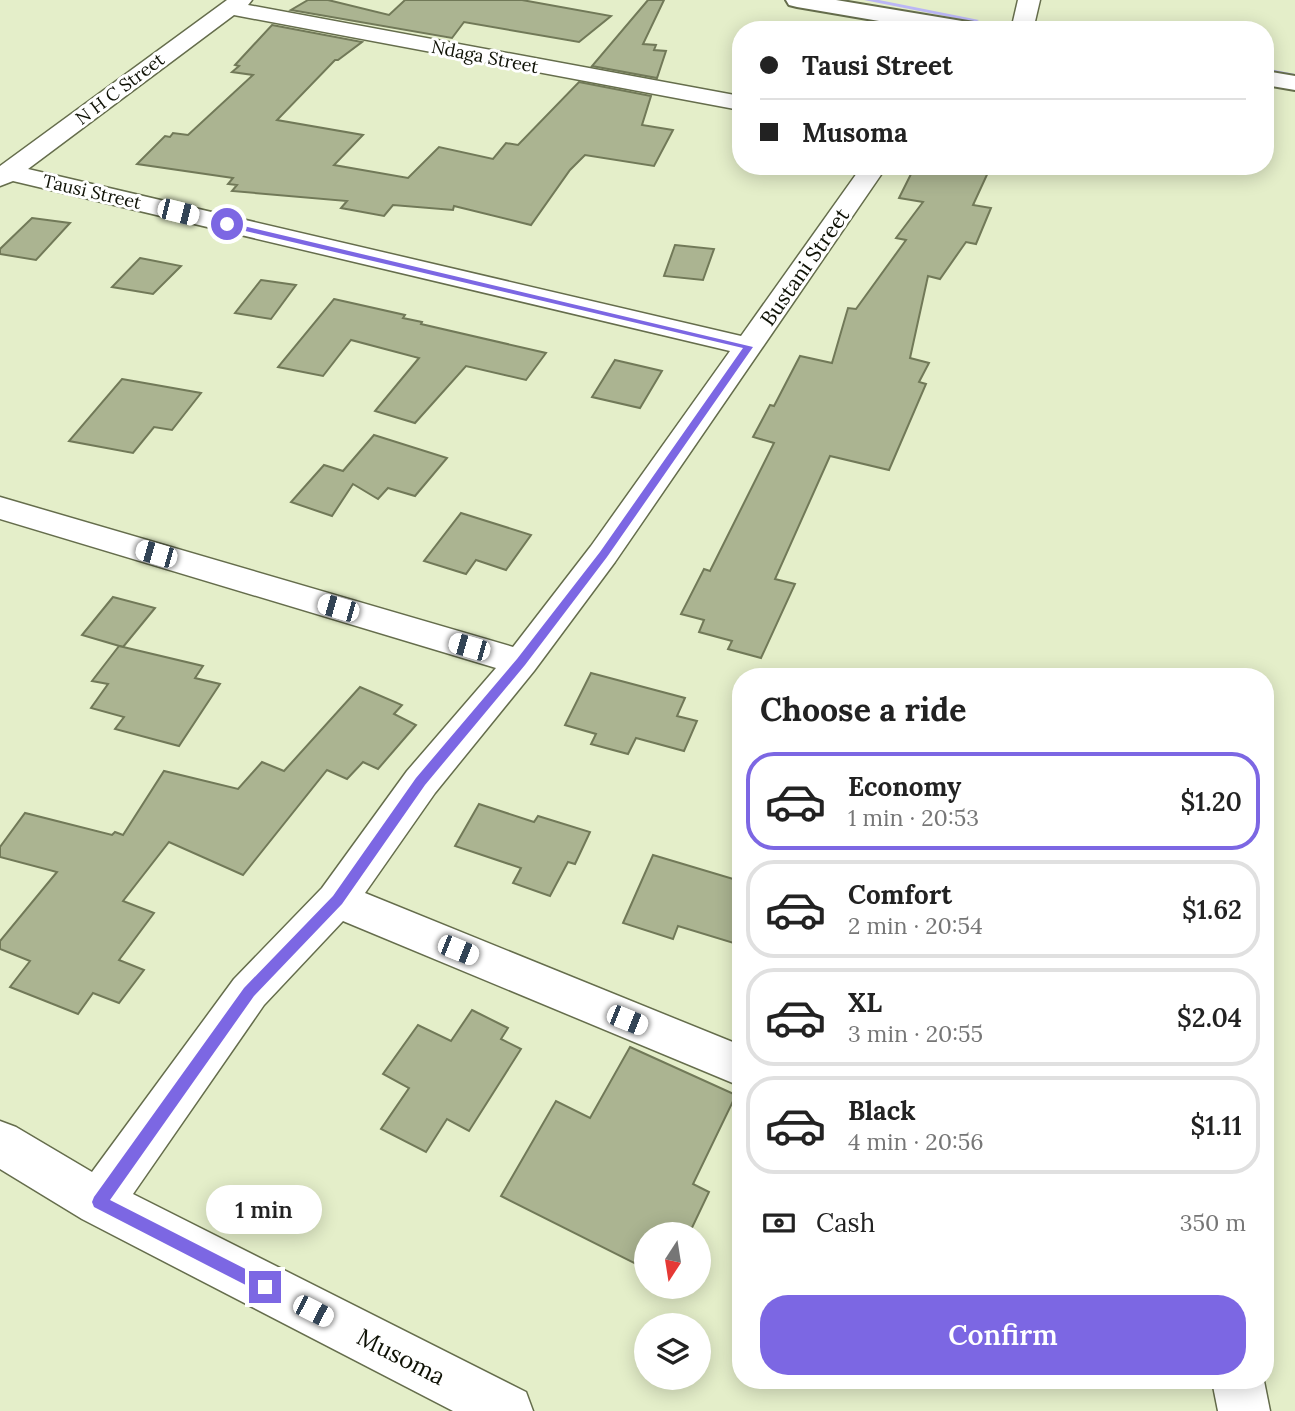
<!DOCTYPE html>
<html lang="en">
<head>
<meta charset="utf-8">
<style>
  body { margin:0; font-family:Lora,serif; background:#f2f2f2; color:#222; height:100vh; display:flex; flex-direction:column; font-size:26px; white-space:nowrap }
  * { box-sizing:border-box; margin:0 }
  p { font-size:23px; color:#767676 }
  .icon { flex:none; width:38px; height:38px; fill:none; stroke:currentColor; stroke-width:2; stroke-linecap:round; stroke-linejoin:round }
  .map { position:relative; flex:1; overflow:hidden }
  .side { position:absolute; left:732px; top:668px; width:542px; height:721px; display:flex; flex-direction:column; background:#fff; border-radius:28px; box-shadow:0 4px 18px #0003 }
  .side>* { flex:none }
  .top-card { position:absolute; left:732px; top:21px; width:542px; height:154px; border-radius:28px; box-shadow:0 4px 18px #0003; display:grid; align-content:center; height:154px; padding:0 28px; background:#fff }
  .needle { width:46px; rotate:192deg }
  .controls { position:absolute; left:634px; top:1222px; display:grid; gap:14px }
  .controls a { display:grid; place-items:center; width:77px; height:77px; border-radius:50%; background:#fff; box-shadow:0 4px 18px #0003; font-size:35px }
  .end { position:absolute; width:32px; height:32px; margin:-16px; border:9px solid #7c67e3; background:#fff; box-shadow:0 0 0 4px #fff }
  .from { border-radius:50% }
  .bubble { position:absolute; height:49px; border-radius:24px; background:#fff; box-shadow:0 4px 18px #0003; font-size:23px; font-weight:600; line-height:49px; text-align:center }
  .car { position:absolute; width:21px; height:42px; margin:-21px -10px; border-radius:9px; box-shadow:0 0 5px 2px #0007; background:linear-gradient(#fff 24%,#345 0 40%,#fff 0 76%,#345 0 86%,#fff 0) }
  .top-card b { display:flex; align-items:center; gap:24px; height:66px; font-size:26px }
  .top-card b+b { border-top:2px solid #e0e0e0 }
  .top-card i { width:18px; height:18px; background:#222 }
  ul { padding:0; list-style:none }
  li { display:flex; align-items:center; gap:21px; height:98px; margin:0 14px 10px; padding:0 14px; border:4px solid #e0e0e0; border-radius:28px }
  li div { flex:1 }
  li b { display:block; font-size:26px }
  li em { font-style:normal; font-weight:600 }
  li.on { border-color:#7c67e3 }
  li>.icon { width:63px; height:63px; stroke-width:1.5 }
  h2 { padding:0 28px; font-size:32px; line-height:84px }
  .pay { display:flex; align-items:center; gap:18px; height:77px; padding:0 28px; font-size:26px }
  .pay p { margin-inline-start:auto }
  .cta { display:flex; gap:14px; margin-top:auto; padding:14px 28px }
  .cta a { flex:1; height:80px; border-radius:28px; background:#7c67e3; color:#fff; font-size:28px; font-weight:600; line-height:80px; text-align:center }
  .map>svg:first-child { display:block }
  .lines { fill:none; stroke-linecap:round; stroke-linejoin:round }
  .stream { fill:#bbb7f5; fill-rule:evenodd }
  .building { fill:#abb491; stroke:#717958; stroke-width:2 }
  .street-casing { stroke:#656d4c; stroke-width:3 }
  .primary-casing { stroke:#656d4c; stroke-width:4 }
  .street { fill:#fff; fill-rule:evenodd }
  .primary { fill:#fff; fill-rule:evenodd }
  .route { fill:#7c67e3 }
  .labels { text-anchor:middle; stroke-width:6; stroke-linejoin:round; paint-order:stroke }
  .far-street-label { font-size:18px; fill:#0e1105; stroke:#fff }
  .street-label { font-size:21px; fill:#0e1105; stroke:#fff }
  .near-street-label { font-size:24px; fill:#0e1105; stroke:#fff }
</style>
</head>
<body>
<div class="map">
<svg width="1295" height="1411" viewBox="0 0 1295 1411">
  <rect width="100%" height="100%" fill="#e4eec9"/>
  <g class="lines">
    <g class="stream">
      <path d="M 864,0 L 879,0 L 979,20 L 975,22 Z"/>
      <path d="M 1038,28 L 1042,28 L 1042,30 L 1035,30 Z"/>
      <path d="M 1265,68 L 1295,74 L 1295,78 L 1265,72 Z"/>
    </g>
  </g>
  <g class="building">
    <path d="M 308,0 L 328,0 L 389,15 L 405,0 L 522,0 L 611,16 L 579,42 L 464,22 L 452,38 L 291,10 Z"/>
    <path d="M 648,0 L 664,0 L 643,44 L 656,45 L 654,50 L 666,51 L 657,78 L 592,66 Z"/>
    <path d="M 272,25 L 362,42 L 338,60 L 335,60 L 277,120 L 363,135 L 334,165 L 408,178 L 439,147 L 493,159 L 506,143 L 518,145 L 579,82 L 651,96 L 642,125 L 673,130 L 654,166 L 585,155 L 570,170 L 531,225 L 454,206 L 453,210 L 393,205 L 384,216 L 341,208 L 347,201 L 232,191 L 237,185 L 228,184 L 233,178 L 137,164 L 165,136 L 170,137 L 173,133 L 188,135 L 253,75 L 232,72 L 239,66 L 235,65 Z"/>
    <path d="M 915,166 L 991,166 L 973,205 L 991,208 L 976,244 L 966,242 L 940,279 L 928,276 L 910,358 L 929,363 L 919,382 L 926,384 L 889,470 L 830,456 L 775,579 L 795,584 L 761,658 L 728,649 L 732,641 L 699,632 L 704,620 L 681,614 L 704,569 L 710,571 L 774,443 L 753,437 L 770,405 L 774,406 L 800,356 L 832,363 L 848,308 L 856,309 L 906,240 L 896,238 L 923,202 L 899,198 Z"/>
    <path d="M 32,218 L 70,223 L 36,260 L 0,254 L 0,249 Z"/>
    <path d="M 675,245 L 714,249 L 703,280 L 664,276 Z"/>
    <path d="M 140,258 L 181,266 L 153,294 L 112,287 Z"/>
    <path d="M 261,280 L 296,285 L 271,319 L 235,313 Z"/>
    <path d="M 334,299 L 405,315 L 403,318 L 422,322 L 421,324 L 546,353 L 526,380 L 466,366 L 415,423 L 375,411 L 419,358 L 351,340 L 323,376 L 278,367 Z"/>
    <path d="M 615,360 L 662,371 L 640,408 L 592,397 Z"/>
    <path d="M 122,379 L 201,393 L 172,430 L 154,427 L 133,453 L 69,441 Z"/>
    <path d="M 374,435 L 447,458 L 415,496 L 388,488 L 378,499 L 353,484 L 332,516 L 291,502 L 324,465 L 343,471 Z"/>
    <path d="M 461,513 L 531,535 L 506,570 L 476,560 L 466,574 L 424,561 Z"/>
    <path d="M 113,597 L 155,608 L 123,647 L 82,635 Z"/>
    <path d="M 119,646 L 203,666 L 195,678 L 220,684 L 179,746 L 115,729 L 124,717 L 91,708 L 108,684 L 92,681 Z"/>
    <path d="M 591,673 L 685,698 L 677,716 L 697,721 L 684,751 L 636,738 L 628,754 L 591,744 L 596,734 L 565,725 Z"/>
    <path d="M 360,687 L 402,705 L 394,714 L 416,725 L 378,769 L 363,762 L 347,779 L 327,770 L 243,875 L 169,842 L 123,901 L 154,913 L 119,960 L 144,970 L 119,1003 L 93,993 L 78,1014 L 10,987 L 30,961 L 0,949 L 0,941 L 57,872 L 0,857 L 0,847 L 25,813 L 112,835 L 115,832 L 123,835 L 164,771 L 238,789 L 262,762 L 284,771 Z"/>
    <path d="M 479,804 L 534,822 L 538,816 L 590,832 L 575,864 L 568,862 L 550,896 L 513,883 L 521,868 L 455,846 Z"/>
    <path d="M 653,855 L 740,881 L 740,945 L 678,926 L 673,939 L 623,923 Z"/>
    <path d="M 472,1010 L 508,1028 L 501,1039 L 521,1049 L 469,1131 L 447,1119 L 426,1152 L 381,1129 L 409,1088 L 383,1074 L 418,1025 L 451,1041 Z"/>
    <path d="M 630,1047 L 736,1095 L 693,1184 L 709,1192 L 689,1234 L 646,1234 L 646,1269 L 501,1196 L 556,1101 L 590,1118 Z"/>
  </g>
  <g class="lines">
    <g class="street-casing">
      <g id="street">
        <path d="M 227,0 L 252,0 L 248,5 L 740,96 L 740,110 L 234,15 L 28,169 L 741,336 L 862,166 L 887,166 L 615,562 L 534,671 L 435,793 L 365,893 L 740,1045 L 740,1086 L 343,921 L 264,1005 L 133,1194 L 526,1392 L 533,1411 L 453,1411 L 82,1219 L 0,1169 L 0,1121 L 16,1127 L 92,1172 L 234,979 L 322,888 L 407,771 L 496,668 L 0,519 L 0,497 L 513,647 L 591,546 L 730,351 L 13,181 L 0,186 L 0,166 Z"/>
        <path d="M 1018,0 L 1040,0 L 1033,30 L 1011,30 Z"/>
        <path d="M 1212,1381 L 1264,1381 L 1270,1411 L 1218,1411 Z"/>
      </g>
    </g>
    <g class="primary-casing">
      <g id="primary">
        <path d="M 786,0 L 836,0 L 974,23 L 982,25 L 985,30 L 932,30 L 797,7 L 789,5 Z"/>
        <path d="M 1265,71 L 1295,76 L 1295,90 L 1265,85 Z"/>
      </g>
    </g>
    <use href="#street" class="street"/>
    <use href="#primary" class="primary"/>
  </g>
  <path class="route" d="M 227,222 L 753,347 L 607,557 L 525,665 L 425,785 L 342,904 L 254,996 L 110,1200 L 271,1282 L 273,1287 L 271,1293 L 265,1295 L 94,1207 L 92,1202 L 94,1197 L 244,988 L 333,896 L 416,778 L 517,659 L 600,552 L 743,348 L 224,226 Z"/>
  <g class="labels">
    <g class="far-street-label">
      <text transform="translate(485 57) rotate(11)" y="6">Ndaga Street</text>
      <text transform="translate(120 89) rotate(-37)" y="6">N H C Street</text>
      <text transform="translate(92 192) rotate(13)" y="6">Tausi Street</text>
    </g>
    <g class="street-label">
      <text transform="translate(805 267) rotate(-55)" y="7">Bustani Street</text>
    </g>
    <g class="near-street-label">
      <text transform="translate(401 1357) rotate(27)" y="8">Musoma</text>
    </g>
  </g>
</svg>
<div class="controls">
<a><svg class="needle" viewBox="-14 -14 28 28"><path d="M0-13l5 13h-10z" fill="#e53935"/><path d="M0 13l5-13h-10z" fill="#767676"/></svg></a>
<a><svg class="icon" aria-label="layers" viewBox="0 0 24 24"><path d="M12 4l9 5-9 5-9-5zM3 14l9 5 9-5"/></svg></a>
</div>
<i class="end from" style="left:227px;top:224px"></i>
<i class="end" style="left:265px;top:1287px"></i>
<div class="bubble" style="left:206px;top:1185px;width:116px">1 min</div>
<i class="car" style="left:178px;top:212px;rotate:104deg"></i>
<i class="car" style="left:156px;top:554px;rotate:286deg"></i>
<i class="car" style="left:338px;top:608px;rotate:286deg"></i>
<i class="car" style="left:469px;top:647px;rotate:286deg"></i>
<i class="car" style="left:458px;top:950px;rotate:112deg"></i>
<i class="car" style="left:627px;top:1020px;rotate:112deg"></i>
<i class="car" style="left:313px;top:1311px;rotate:117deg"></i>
<div class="top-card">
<b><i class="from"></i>Tausi Street</b>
<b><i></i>Musoma</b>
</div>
<section class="side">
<h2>Choose a ride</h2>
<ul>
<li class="on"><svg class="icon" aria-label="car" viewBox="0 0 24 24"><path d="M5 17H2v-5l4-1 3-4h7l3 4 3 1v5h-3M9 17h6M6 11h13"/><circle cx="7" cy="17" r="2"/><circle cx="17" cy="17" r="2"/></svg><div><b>Economy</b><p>1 min · 20:53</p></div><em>$1.20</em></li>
<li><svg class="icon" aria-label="car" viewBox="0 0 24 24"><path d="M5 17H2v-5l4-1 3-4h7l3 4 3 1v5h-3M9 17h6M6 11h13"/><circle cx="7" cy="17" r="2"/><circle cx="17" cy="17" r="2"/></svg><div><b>Comfort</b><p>2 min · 20:54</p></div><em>$1.62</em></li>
<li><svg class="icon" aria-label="car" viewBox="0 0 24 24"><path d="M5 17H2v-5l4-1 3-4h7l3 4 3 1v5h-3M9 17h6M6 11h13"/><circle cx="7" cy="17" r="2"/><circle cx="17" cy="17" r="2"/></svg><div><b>XL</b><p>3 min · 20:55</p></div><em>$2.04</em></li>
<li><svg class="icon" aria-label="car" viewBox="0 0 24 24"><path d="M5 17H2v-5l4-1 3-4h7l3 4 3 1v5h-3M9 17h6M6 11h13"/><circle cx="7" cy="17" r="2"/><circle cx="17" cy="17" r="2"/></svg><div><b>Black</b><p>4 min · 20:56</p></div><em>$1.11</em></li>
</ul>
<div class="pay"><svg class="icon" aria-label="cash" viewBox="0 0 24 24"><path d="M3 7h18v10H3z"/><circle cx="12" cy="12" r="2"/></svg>Cash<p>350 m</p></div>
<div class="cta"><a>Confirm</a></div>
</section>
</div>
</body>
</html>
